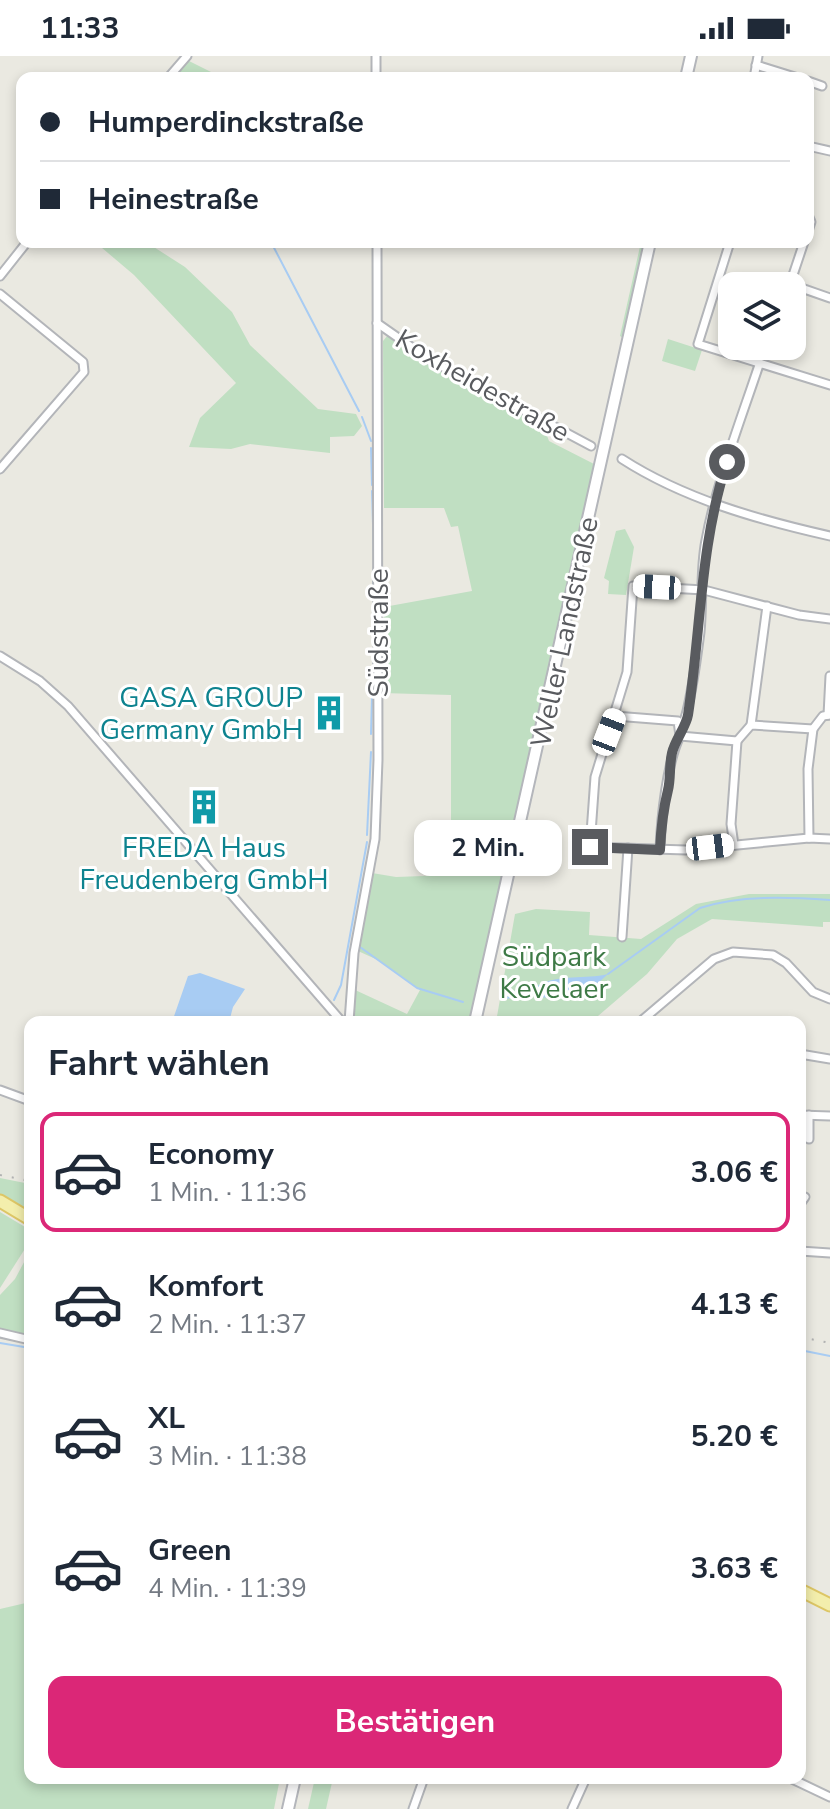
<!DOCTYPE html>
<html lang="de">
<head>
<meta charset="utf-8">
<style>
  body { margin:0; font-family:"Nunito Sans",sans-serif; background:#f2f2f3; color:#1f2937; height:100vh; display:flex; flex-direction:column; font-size:30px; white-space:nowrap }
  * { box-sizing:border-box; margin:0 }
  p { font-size:26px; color:#747a83 }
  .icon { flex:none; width:44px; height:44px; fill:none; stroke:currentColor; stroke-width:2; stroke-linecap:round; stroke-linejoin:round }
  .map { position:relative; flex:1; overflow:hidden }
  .sheet { position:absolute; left:24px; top:960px; width:782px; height:768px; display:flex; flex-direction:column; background:#fff; border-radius:16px; box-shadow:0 4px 12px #0003 }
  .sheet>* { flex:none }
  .top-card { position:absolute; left:16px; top:16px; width:798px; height:176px; border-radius:16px; box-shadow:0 4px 12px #0003; display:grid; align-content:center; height:176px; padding:0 24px; background:#fff }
  .fabs { position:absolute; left:718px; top:216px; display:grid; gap:16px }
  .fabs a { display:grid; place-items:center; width:88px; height:88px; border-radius:16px; background:#fff; box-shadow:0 4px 12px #0003; font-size:40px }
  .end { position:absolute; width:36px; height:36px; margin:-18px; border:10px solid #595b5f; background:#fff; box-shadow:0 0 0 4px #fff }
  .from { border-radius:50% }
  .bubble { position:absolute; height:56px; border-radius:16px; background:#fff; box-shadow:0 4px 12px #0003; font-size:26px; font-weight:700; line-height:56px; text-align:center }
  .car { position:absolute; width:24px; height:48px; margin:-24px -12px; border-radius:10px; box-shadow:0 0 6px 2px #0007; background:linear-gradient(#fff 24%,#345 0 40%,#fff 0 76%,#345 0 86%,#fff 0) }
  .top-card b { display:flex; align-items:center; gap:28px; height:76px; font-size:30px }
  .top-card b+b { border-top:2px solid #e0e1e3 }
  .top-card i { width:20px; height:20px; background:#1f2937 }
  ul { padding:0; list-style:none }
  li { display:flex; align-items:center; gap:24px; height:120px; margin:0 16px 12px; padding:0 8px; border:4px solid transparent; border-radius:16px }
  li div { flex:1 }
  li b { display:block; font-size:30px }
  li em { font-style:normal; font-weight:700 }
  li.current { border-color:#db2777 }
  li>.icon { width:72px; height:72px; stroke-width:1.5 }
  h2 { padding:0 24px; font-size:36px; line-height:96px }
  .cta { display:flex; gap:16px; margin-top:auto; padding:16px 24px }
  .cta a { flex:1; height:92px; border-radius:16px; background:#db2777; color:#fff; font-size:32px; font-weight:700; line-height:92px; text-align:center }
  .status { display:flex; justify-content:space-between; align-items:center; height:56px; padding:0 40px; background:#fff; direction:ltr }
  .status svg { height:22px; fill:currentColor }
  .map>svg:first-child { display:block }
  .green { fill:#c0dfc2 }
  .water { fill:#a8ccf3 }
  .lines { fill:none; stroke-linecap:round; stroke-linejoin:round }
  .stream { stroke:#a8ccf3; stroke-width:2 }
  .minor-casing { stroke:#b3b5b9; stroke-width:11 }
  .secondary-casing { stroke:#b4b6bb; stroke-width:14 }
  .primary-casing { stroke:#ddc666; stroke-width:15 }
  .minor { stroke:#fff; stroke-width:7 }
  .secondary { stroke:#fff; stroke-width:10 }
  .primary { stroke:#f3eeac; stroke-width:11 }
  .rail { stroke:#b1b2b2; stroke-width:2; stroke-dasharray:2 10; stroke-linecap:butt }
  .route { stroke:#595b5f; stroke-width:10 }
  .labels { text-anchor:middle; stroke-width:6; stroke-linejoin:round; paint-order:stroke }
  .street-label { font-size:28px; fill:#595b5f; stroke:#fff }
  .culture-label { font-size:28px; fill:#0d838f; stroke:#fff; text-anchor:end }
  .park-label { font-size:28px; fill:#3e7a46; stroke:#fff }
</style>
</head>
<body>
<div class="status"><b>11:33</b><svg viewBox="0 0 49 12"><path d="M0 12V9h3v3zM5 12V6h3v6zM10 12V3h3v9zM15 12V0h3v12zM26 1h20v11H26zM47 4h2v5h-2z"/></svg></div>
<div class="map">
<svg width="830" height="1753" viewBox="0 0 830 1753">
  <rect width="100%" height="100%" fill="#eae9e1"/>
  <g class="green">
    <path d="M 189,5 L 215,18 L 216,22 L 175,22 Z"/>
    <path d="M 95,186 L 146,186 L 185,211 L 232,256 L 250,289 L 318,353 L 356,358 L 362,370 L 354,380 L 330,381 L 330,397 L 250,388 L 231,393 L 189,391 L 200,362 L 236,327 L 134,219 Z"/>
    <path d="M 641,186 L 646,186 L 625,283 L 620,280 Z"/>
    <path d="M 388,279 L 454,324 L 543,369 L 549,385 L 596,409 L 484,914 L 470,960 L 462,966 L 352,966 L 353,933 L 407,958 L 420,934 L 380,905 L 358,895 L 372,817 L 396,821 L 451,819 L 451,639 L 382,637 L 384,551 L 472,535 L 458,470 L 451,471 L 444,452 L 384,452 L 383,285 Z"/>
    <path d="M 668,283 L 702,294 L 695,315 L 662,305 Z"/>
    <path d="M 625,473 L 634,491 L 626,539 L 608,538 L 609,525 L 604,522 L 616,475 Z"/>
    <path d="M 749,838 L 830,838 L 830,866 L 823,866 L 823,871 L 712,863 L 677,883 L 647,918 L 591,966 L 496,966 L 515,858 L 536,853 L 590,856 L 589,879 L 641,883 L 696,848 Z"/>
    <path d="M 0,1122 L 30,1128 L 30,1156 L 0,1139 Z"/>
    <path d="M 0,1156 L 30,1174 L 28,1188 L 0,1232 Z"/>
    <path d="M 30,1195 L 30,1280 L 0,1273 L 0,1239 L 15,1223 Z"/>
    <path d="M 30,1546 L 30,1722 L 280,1722 L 274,1753 L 0,1753 L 0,1553 Z"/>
    <path d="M 315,1722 L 333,1722 L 326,1753 L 308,1753 Z"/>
  </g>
  <g class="water">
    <path d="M 200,917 L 245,933 L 233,951 L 229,966 L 172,966 L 188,920 Z"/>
    <path d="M 608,918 C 581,943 575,944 538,941 L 535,936 L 537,930 C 561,917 584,924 608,918 Z"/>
  </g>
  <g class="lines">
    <g class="stream">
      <path d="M 271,186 L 359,355"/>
      <path d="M 362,361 L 371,385"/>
      <path d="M 371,392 L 372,429"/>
      <path d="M 372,435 L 374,501"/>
      <path d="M 373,537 L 374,510"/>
      <path d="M 373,548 L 374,589"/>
      <path d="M 373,625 L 374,600"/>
      <path d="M 371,678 L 372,641"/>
      <path d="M 367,779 L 371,696"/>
      <path d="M 360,891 L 417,932 L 463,946"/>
      <path d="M 608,918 L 700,852 C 739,839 788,841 830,844"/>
      <path d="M 501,943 L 535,936"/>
      <path d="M 334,944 L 341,929 L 367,786"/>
      <path d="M 0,1287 L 30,1292"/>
      <path d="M 800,1294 L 830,1300"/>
    </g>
    <g class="minor-casing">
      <g id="minor">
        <path d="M 756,9 L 798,22"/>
        <path d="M 168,22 L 187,0"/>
        <path d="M 376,22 L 376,0"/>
        <path d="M 754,22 L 758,0"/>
        <path d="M 808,25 L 822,30"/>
        <path d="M 808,90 L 830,95"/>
        <path d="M 808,159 L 811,166 L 808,175"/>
        <path d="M 730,186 L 698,288 L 830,329"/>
        <path d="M 804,186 L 790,228 L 830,242"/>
        <path d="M 0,220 L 27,186"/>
        <path d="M 0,238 L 83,306 L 84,316 L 0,413"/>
        <path d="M 377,267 L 430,304 L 591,390"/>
        <path d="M 622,403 C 684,443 759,464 830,480"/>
        <path d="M 830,563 L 799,559 L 704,534 L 633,530 L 627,616 L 595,721 L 590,791 L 686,794 L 809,782 L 830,783"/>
        <path d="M 0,600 L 40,625 L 68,650 L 342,966"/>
        <path d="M 828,659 L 830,620"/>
        <path d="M 615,660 L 678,665 L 680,680 L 737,685 L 751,669 L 813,673 L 823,660 L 830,659"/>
        <path d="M 751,669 L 767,550"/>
        <path d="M 681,670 C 689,662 698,592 700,576 C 703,546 700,513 706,484 C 717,425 740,366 759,309"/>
        <path d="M 809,782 L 808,713 L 813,673"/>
        <path d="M 734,789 L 731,768 L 737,685"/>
        <path d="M 660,794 C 661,763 667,706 680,680"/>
        <path d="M 622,881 L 628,792"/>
        <path d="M 349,966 L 354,897 L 375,783 L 378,704 L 377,186"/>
        <path d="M 640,966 L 714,903 L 733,896 L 773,899 L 786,907 L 813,936 L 830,943"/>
        <path d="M 800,998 L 830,1003"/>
        <path d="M 0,1034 L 30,1045"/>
        <path d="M 800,1059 L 830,1060"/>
        <path d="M 809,1059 L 809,1083"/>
        <path d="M 800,1148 L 805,1141"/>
        <path d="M 800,1195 L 830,1197"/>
        <path d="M 0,1277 L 30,1284"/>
        <path d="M 790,1722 L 830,1741"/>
        <path d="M 413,1753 L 424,1722"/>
        <path d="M 572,1753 L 586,1722"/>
      </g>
    </g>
    <g class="secondary-casing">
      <g id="secondary">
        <path d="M 686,22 L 691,0"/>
        <path d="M 475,966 L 650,186"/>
        <path d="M 288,1753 L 295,1722"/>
      </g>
    </g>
    <g class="primary-casing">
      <g id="primary">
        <path d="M 0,1145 L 30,1163"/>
        <path d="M 800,1534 L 830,1549"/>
      </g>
    </g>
    <use href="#minor" class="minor"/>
    <use href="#secondary" class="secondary"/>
    <use href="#primary" class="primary"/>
    <g class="rail">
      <path d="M 0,1119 L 30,1125"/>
      <path d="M 800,1281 L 830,1287"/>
    </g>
  </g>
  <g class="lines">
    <path class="route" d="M 590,791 L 660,794 C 661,772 663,754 668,734 C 671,722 669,709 672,697 C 675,684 686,671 688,659 C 701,574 700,488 727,406"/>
  </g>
  <defs>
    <g id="building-bare" transform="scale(2.76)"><path d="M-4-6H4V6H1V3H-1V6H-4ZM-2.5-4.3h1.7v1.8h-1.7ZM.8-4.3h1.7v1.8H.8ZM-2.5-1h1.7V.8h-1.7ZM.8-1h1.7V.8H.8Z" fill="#0f9aa8" stroke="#fff" stroke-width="2.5" paint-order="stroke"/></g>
  </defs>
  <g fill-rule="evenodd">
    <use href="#building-bare" x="329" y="657"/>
    <use href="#building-bare" x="204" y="751"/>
  </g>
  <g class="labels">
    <g class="street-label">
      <text transform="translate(483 329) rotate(30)" y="10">Koxheidestraße</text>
      <text transform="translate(564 576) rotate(-78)" y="10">Weller Landstraße</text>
      <text transform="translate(378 577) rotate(-90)" y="10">Südstraße</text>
    </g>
    <g class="culture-label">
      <text x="303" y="651">GASA GROUP<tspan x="303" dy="32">Germany GmbH</tspan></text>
      <text x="204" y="801" text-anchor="middle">FREDA Haus<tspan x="204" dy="32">Freudenberg GmbH</tspan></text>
    </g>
    <g class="park-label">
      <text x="554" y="910">Südpark<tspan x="554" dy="32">Kevelaer</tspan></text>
    </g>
  </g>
</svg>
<div class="fabs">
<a><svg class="icon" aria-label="layers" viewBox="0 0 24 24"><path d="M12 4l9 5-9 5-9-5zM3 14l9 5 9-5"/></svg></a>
</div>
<i class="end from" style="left:727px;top:406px"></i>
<i class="end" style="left:590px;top:791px"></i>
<div class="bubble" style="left:414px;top:764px;width:148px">2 Min.</div>
<i class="car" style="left:657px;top:531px;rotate:273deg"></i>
<i class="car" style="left:609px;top:676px;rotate:21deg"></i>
<i class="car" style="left:710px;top:791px;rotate:83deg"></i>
<div class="top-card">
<b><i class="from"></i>Humperdinckstraße</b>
<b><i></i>Heinestraße</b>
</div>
<section class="sheet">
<h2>Fahrt wählen</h2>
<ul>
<li class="current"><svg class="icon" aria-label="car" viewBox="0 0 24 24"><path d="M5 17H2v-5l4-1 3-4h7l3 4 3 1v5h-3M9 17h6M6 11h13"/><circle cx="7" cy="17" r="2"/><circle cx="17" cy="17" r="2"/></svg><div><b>Economy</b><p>1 Min. · 11:36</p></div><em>3.06 €</em></li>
<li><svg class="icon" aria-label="car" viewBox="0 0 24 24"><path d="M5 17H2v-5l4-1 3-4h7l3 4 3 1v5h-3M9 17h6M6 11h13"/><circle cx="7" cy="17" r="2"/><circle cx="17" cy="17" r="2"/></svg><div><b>Komfort</b><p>2 Min. · 11:37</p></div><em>4.13 €</em></li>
<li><svg class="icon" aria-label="car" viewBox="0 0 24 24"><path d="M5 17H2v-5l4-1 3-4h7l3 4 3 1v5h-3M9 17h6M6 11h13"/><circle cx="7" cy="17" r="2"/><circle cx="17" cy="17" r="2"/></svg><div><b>XL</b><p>3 Min. · 11:38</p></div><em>5.20 €</em></li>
<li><svg class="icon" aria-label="car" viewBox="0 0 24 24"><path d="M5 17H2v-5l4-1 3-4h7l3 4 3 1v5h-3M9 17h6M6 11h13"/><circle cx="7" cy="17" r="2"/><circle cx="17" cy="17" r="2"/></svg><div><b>Green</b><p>4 Min. · 11:39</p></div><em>3.63 €</em></li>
</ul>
<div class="cta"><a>Bestätigen</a></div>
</section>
</div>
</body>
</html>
